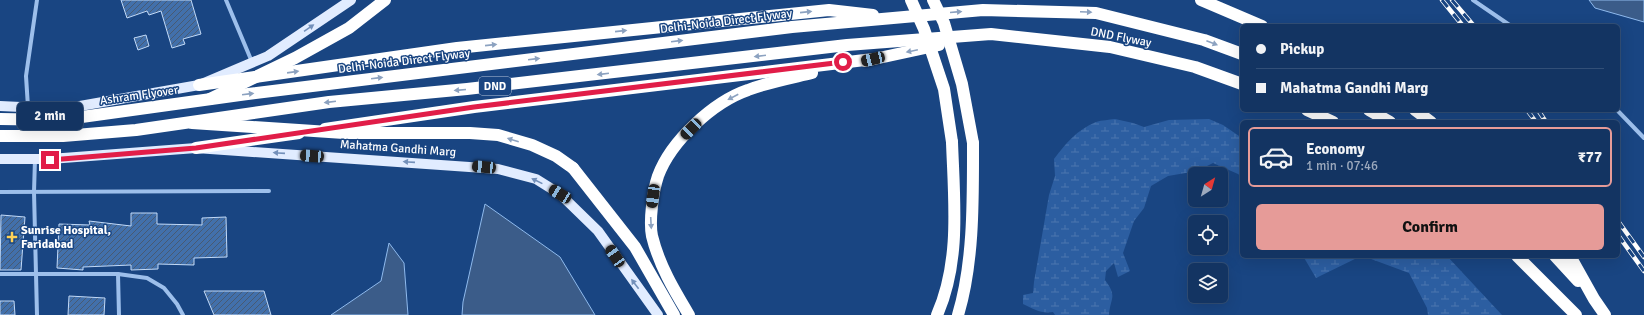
<!DOCTYPE html>
<html lang="en">
<head>
<meta charset="utf-8">
<style>
  body { margin:0; font-family:Signika,sans-serif; background:#203f6b; color:#f1f3f6; height:100vh; display:flex; flex-direction:column; font-size:15px; white-space:nowrap }
  * { box-sizing:border-box; margin:0 }
  p { font-size:13px; color:#9daabe }
  .icon { flex:none; width:22px; height:22px; fill:none; stroke:currentColor; stroke-width:2; stroke-linecap:round; stroke-linejoin:round }
  .map { position:relative; flex:1; overflow:hidden }
  .details { position:absolute; left:1240px; top:120px; width:380px; height:138px; display:flex; flex-direction:column; background:#133462; border-radius:6px; box-shadow:0 4px 16px #0002,0 0 0 1px #324f77 }
  .details>* { flex:none }
  .hud { position:absolute; left:1240px; top:24px; width:380px; height:88px; border-radius:6px; box-shadow:0 4px 16px #0002,0 0 0 1px #324f77; display:grid; align-content:center; height:88px; padding:0 16px; background:#133462 }
  .needle { width:26px; rotate:37deg }
  .controls { position:absolute; left:1188px; top:167px; display:grid; gap:8px }
  .controls a { display:grid; place-items:center; width:40px; height:40px; border-radius:6px; background:#133462; box-shadow:0 4px 16px #0002,0 0 0 1px #324f77; font-size:20px }
  .end { position:absolute; width:18px; height:18px; margin:-9px; border:5px solid #e11d48; background:#fff; box-shadow:0 0 0 2px #fff }
  .from { border-radius:50% }
  .bubble { position:absolute; height:28px; border-radius:6px; background:#133462; box-shadow:0 4px 16px #0002,0 0 0 1px #324f77; font-size:13px; font-weight:700; line-height:28px; text-align:center }
  .car { position:absolute; width:12px; height:24px; margin:-12px -6px; border-radius:5px; box-shadow:0 0 3px 1px #0007; background:linear-gradient(#222 24%,#8ab4d8 0 40%,#222 0 76%,#8ab4d8 0 86%,#222 0) }
  .hud b { display:flex; align-items:center; gap:14px; height:38px; font-size:15px }
  .hud b+b { border-top:1px solid #324f77 }
  .hud i { width:10px; height:10px; background:#f1f3f6 }
  ul { padding:7px 0 0; list-style:none }
  li { display:flex; align-items:center; gap:12px; height:60px; margin:0 8px 6px; padding:0 8px; border:2px solid transparent; border-radius:6px }
  li div { flex:1 }
  li b { display:block; font-size:15px }
  li em { font-style:normal; font-weight:700 }
  li.selected { border-color:#e69b98 }
  li>.icon { width:36px; height:36px; stroke-width:1.5 }
  .cta { display:flex; gap:8px; margin-top:auto; padding:8px 16px }
  .cta a { flex:1; height:46px; border-radius:6px; background:#e69b98; color:#111; font-size:16px; font-weight:700; line-height:46px; text-align:center }
  .map>svg:first-child { display:block }
  .wetland { fill:url(#wetland-marsh) }
  .water { fill:#3b5c89; stroke:#8fbaed }
  .building { fill:url(#building-hatch); stroke:#c2daf8 }
  .lines { fill:none; stroke-linecap:round; stroke-linejoin:round }
  .street { stroke:#9dbfeb; stroke-width:4 }
  .primary { stroke:#e1ecff; stroke-width:10 }
  .highway { stroke:#fff; stroke-width:12 }
  .rail-casing { stroke:#fff; stroke-width:4.5 }
  .rail { stroke:#194582; stroke-width:3; stroke-dasharray:9; stroke-linecap:butt }
  .highway-bridge { stroke:#fff; stroke-width:12 }
  .oneway { fill:#8ca2c0 }
  .oneway2 { fill:#7390ba }
  .route { stroke:#e11d48; stroke-width:5 }
  .poi-dot { fill:#fed158; stroke:#194582; stroke-width:1.5 }
  .labels { text-anchor:middle; stroke-width:3; stroke-linejoin:round; paint-order:stroke }
  .shield { fill:#194582; stroke:#bac7da; stroke-width:1 }
  .shield-label { font-size:11px; font-weight:bold; fill:#fff }
  .street-label { font-size:12px; fill:#fff; stroke:#194582 }
  .poi-label { font-size:12px; font-weight:bold; fill:#fff; stroke:#194582; text-anchor:start }
</style>
</head>
<body>
<div class="map">
<svg width="1644" height="315" viewBox="0 0 1644 315">
  <defs>
    <pattern id="wetland-marsh" width="20" height="14" patternUnits="userSpaceOnUse"><rect width="20" height="14" fill="#2c5ea1"/><path d="M1 5h8M5 5V1M11 12h8M15 12V8" fill="none" stroke="#4c76af"/></pattern>
    <pattern id="building-hatch" width="6" height="6" patternUnits="userSpaceOnUse"><rect width="6" height="6" fill="#4270ab"/><path d="M-1 1l2-2M0 6l6-6M5 7l2-2" fill="none" stroke="#485a72"/></pattern>
  </defs>
  <rect width="100%" height="100%" fill="#194582"/>
  <g class="wetland">
    <path d="M 1115,119 L 1133,123 L 1144,127 L 1169,120 L 1209,119 L 1223,125 L 1242,138 L 1242,177 L 1238,174 L 1213,163 L 1197,171 L 1168,176 L 1151,186 L 1144,208 L 1134,221 L 1123,253 L 1130,271 L 1118,277 L 1114,263 L 1106,271 L 1105,280 C 1118,297 1110,298 1109,315 L 1055,315 L 1053,312 C 1042,314 1033,309 1023,304 L 1023,295 L 1033,293 L 1034,282 L 1049,195 L 1055,176 L 1054,159 C 1065,144 1078,129 1096,122 C 1102,120 1109,120 1115,119 Z"/>
    <path d="M 1303,256 L 1361,256 L 1316,278 Z"/>
    <path d="M 1363,256 L 1447,256 L 1502,315 L 1428,315 L 1427,308 L 1409,273 Z"/>
  </g>
  <g class="water">
    <path d="M 1589,0 L 1644,0 L 1644,22 L 1595,8 Z"/>
    <path d="M 485,204 L 560,257 L 595,315 L 462,315 L 463,302 Z"/>
    <path d="M 389,243 L 404,263 L 408,315 L 331,315 L 381,281 Z"/>
  </g>
  <g class="building">
    <path d="M 121,0 L 191,0 L 201,34 L 183,39 L 185,44 L 172,48 L 161,11 L 149,15 L 147,11 L 127,18 Z"/>
    <path d="M 146,35 L 149,46 L 138,50 L 134,38 Z"/>
    <path d="M 131,213 L 157,213 L 157,224 L 202,225 L 202,218 L 226,217 L 227,257 L 194,258 L 194,265 L 158,264 L 158,269 L 131,270 L 131,265 L 83,267 L 83,270 L 57,268 L 59,224 L 90,225 L 89,221 L 131,226 Z"/>
    <path d="M 1,215 L 25,217 L 21,270 L 0,270 Z"/>
    <path d="M 204,291 L 264,291 L 271,315 L 214,315 Z"/>
    <path d="M 69,296 L 105,298 L 104,315 L 68,315 Z"/>
    <path d="M 0,301 L 14,301 L 15,315 L 0,315 Z"/>
  </g>
  <g class="lines">
    <g class="street">
      <path d="M 226,0 L 252,62"/>
      <path d="M 1473,0 L 1511,26"/>
      <path d="M 28,107 L 26,76 L 37,0"/>
      <path d="M 1617,110 L 1644,138"/>
      <path d="M 35,159 L 34,192 L 37,315"/>
      <path d="M 0,192 L 269,191"/>
      <path d="M 0,274 L 118,274 L 147,278 L 164,288 L 177,304 L 183,315"/>
      <path d="M 118,274 L 119,315"/>
    </g>
    <g class="primary">
      <path d="M 0,106 L 63,109 L 199,85 L 268,56 L 351,0"/>
      <path d="M 0,159 L 50,159 L 196,148 L 498,169 L 536,179 L 560,194 L 598,231 L 658,315"/>
    </g>
    <g class="highway">
      <path d="M 1201,0 L 1262,26"/>
      <path d="M 865,61 L 939,45"/>
      <path d="M 199,85 L 457,48 L 829,10 L 873,15"/>
      <path d="M 1307,110 L 1333,122"/>
      <path d="M 1369,110 L 1390,122"/>
      <path d="M 1415,110 L 1431,122"/>
      <path d="M 0,119 L 60,120 L 240,95 L 792,27 L 983,10 L 1096,13 L 1204,40 L 1242,54"/>
      <path d="M 325,129 L 474,107 L 873,59"/>
      <path d="M 0,136 L 63,136 L 136,130 L 329,102 L 467,89 L 847,45 L 991,34 L 1110,47 L 1195,67 L 1242,84"/>
      <path d="M 196,148 L 299,133"/>
      <path d="M 573,168 L 635,247 L 674,315"/>
      <path d="M 1517,256 L 1576,315"/>
      <path d="M 1555,256 L 1578,281"/>
      <path d="M 1570,256 L 1594,299 L 1605,315"/>
      <path d="M 689,315 C 674,290 659,265 652,236 C 650,226 651,215 652,206 C 653,196 655,185 658,176 C 671,141 713,102 748,90 C 769,82 791,78 812,73"/>
      <path d="M 937,315 C 961,261 954,200 952,142"/>
      <path d="M 958,315 C 974,262 973,199 973,143"/>
    </g>
    <g class="rail-casing">
      <g id="rail">
        <path d="M 1442,0 L 1463,26"/>
        <path d="M 1452,0 L 1474,26"/>
        <path d="M 1527,110 L 1536,122"/>
        <path d="M 1538,110 L 1546,122"/>
        <path d="M 1618,221 L 1644,257"/>
        <path d="M 1618,235 L 1644,271"/>
      </g>
    </g>
    <use href="#rail" class="rail"/>
    <g class="highway-bridge">
      <path d="M 911,0 L 924,29 L 944,89 L 952,142"/>
      <path d="M 933,0 L 944,23 L 962,84 L 973,143"/>
      <path d="M 210,99 L 295,58 L 349,28 L 385,0"/>
      <path d="M 192,123 L 344,133 L 470,133 L 498,135 L 532,145 L 556,156 L 573,168"/>
    </g>
  </g>
  <defs><path id="oneway-solid" d="M-6-.8H1V-3.2L6.5 0L1 3.2V.8H-6Z"/></defs>
  <g class="oneway">
    <use href="#oneway-solid" transform="translate(806 12) rotate(-6)"/>
    <use href="#oneway-solid" transform="translate(956 12) rotate(-5)"/>
    <use href="#oneway-solid" transform="translate(1086 12) rotate(2)"/>
    <use href="#oneway-solid" transform="translate(621 31) rotate(-6)"/>
    <use href="#oneway-solid" transform="translate(677 41) rotate(-7)"/>
    <use href="#oneway-solid" transform="translate(1212 43) rotate(21)"/>
    <use href="#oneway-solid" transform="translate(491 45) rotate(-6)"/>
    <use href="#oneway-solid" transform="translate(912 51) rotate(168)"/>
    <use href="#oneway-solid" transform="translate(760 56) rotate(173)"/>
    <use href="#oneway-solid" transform="translate(534 59) rotate(-7)"/>
    <use href="#oneway-solid" transform="translate(293 72) rotate(-8)"/>
    <use href="#oneway-solid" transform="translate(603 74) rotate(173)"/>
    <use href="#oneway-solid" transform="translate(377 78) rotate(-7)"/>
    <use href="#oneway-solid" transform="translate(460 90) rotate(175)"/>
    <use href="#oneway-solid" transform="translate(248 94) rotate(-7)"/>
    <use href="#oneway-solid" transform="translate(733 97) rotate(152)"/>
    <use href="#oneway-solid" transform="translate(330 102) rotate(173)"/>
    <use href="#oneway-solid" transform="translate(513 140) rotate(-163)"/>
    <use href="#oneway-solid" transform="translate(651 223) rotate(87)"/>
  </g>
  <g class="oneway2">
    <use href="#oneway-solid" transform="translate(309 28) rotate(-34)"/>
    <use href="#oneway-solid" transform="translate(279 153) rotate(-176)"/>
    <use href="#oneway-solid" transform="translate(409 162) rotate(-176)"/>
    <use href="#oneway-solid" transform="translate(537 181) rotate(-154)"/>
    <use href="#oneway-solid" transform="translate(635 284) rotate(-127)"/>
  </g>
  <g class="lines">
    <path class="route" d="M 50,160 L 196,148 L 474,107 L 843,62"/>
  </g>
  <path class="poi-dot" d="M10 231h4v4h4v4h-4v4h-4v-4h-4v-4h4z"/>
  <g class="labels">
    <rect class="shield" x="479" y="77" width="32" height="18" rx="3"/>
    <g class="shield-label">
      <text x="495" y="90">DND</text>
    </g>
    <g class="street-label">
      <text transform="translate(726 21) rotate(-7)" y="4">Delhi-Noida Direct Flyway</text>
      <text transform="translate(1121 37) rotate(11)" y="4">DND Flyway</text>
      <text transform="translate(404 61) rotate(-7)" y="4">Delhi-Noida Direct Flyway</text>
      <text transform="translate(139 95) rotate(-8)" y="4">Ashram Flyover</text>
      <text transform="translate(398 148) rotate(4)" y="4">Mahatma Gandhi Marg</text>
    </g>
    <g class="poi-label">
      <text x="21" y="234">Sunrise Hospital,<tspan x="21" dy="14">Faridabad</tspan></text>
    </g>
  </g>
</svg>
<div class="controls">
<a><svg class="needle" viewBox="-14 -14 28 28"><path d="M0-13l5 13h-10z" fill="#e53935"/><path d="M0 13l5-13h-10z" fill="#9daabe"/></svg></a>
<a><svg class="icon" aria-label="locate" viewBox="0 0 24 24"><circle cx="12" cy="12" r="6"/><path d="M12 2v4M12 18v4M2 12h4M18 12h4"/></svg></a>
<a><svg class="icon" aria-label="layers" viewBox="0 0 24 24"><path d="M12 4l9 5-9 5-9-5zM3 14l9 5 9-5"/></svg></a>
</div>
<i class="end from" style="left:843px;top:62px"></i>
<i class="end" style="left:50px;top:160px"></i>
<div class="bubble" style="left:17px;top:102px;width:66px">2 min</div>
<i class="car" style="left:873px;top:59px;rotate:257deg"></i>
<i class="car" style="left:691px;top:129px;rotate:225deg"></i>
<i class="car" style="left:312px;top:156px;rotate:274deg"></i>
<i class="car" style="left:484px;top:167px;rotate:275deg"></i>
<i class="car" style="left:560px;top:194px;rotate:302deg"></i>
<i class="car" style="left:653px;top:196px;rotate:188deg"></i>
<i class="car" style="left:615px;top:256px;rotate:326deg"></i>
<div class="hud">
<b><i class="from"></i>Pickup</b>
<b><i></i>Mahatma Gandhi Marg</b>
</div>
<section class="details">
<ul>
<li class="selected"><svg class="icon" aria-label="car" viewBox="0 0 24 24"><path d="M5 17H2v-5l4-1 3-4h7l3 4 3 1v5h-3M9 17h6M6 11h13"/><circle cx="7" cy="17" r="2"/><circle cx="17" cy="17" r="2"/></svg><div><b>Economy</b><p>1 min · 07:46</p></div><em>₹77</em></li>
</ul>
<div class="cta"><a>Confirm</a></div>
</section>
</div>
</body>
</html>
